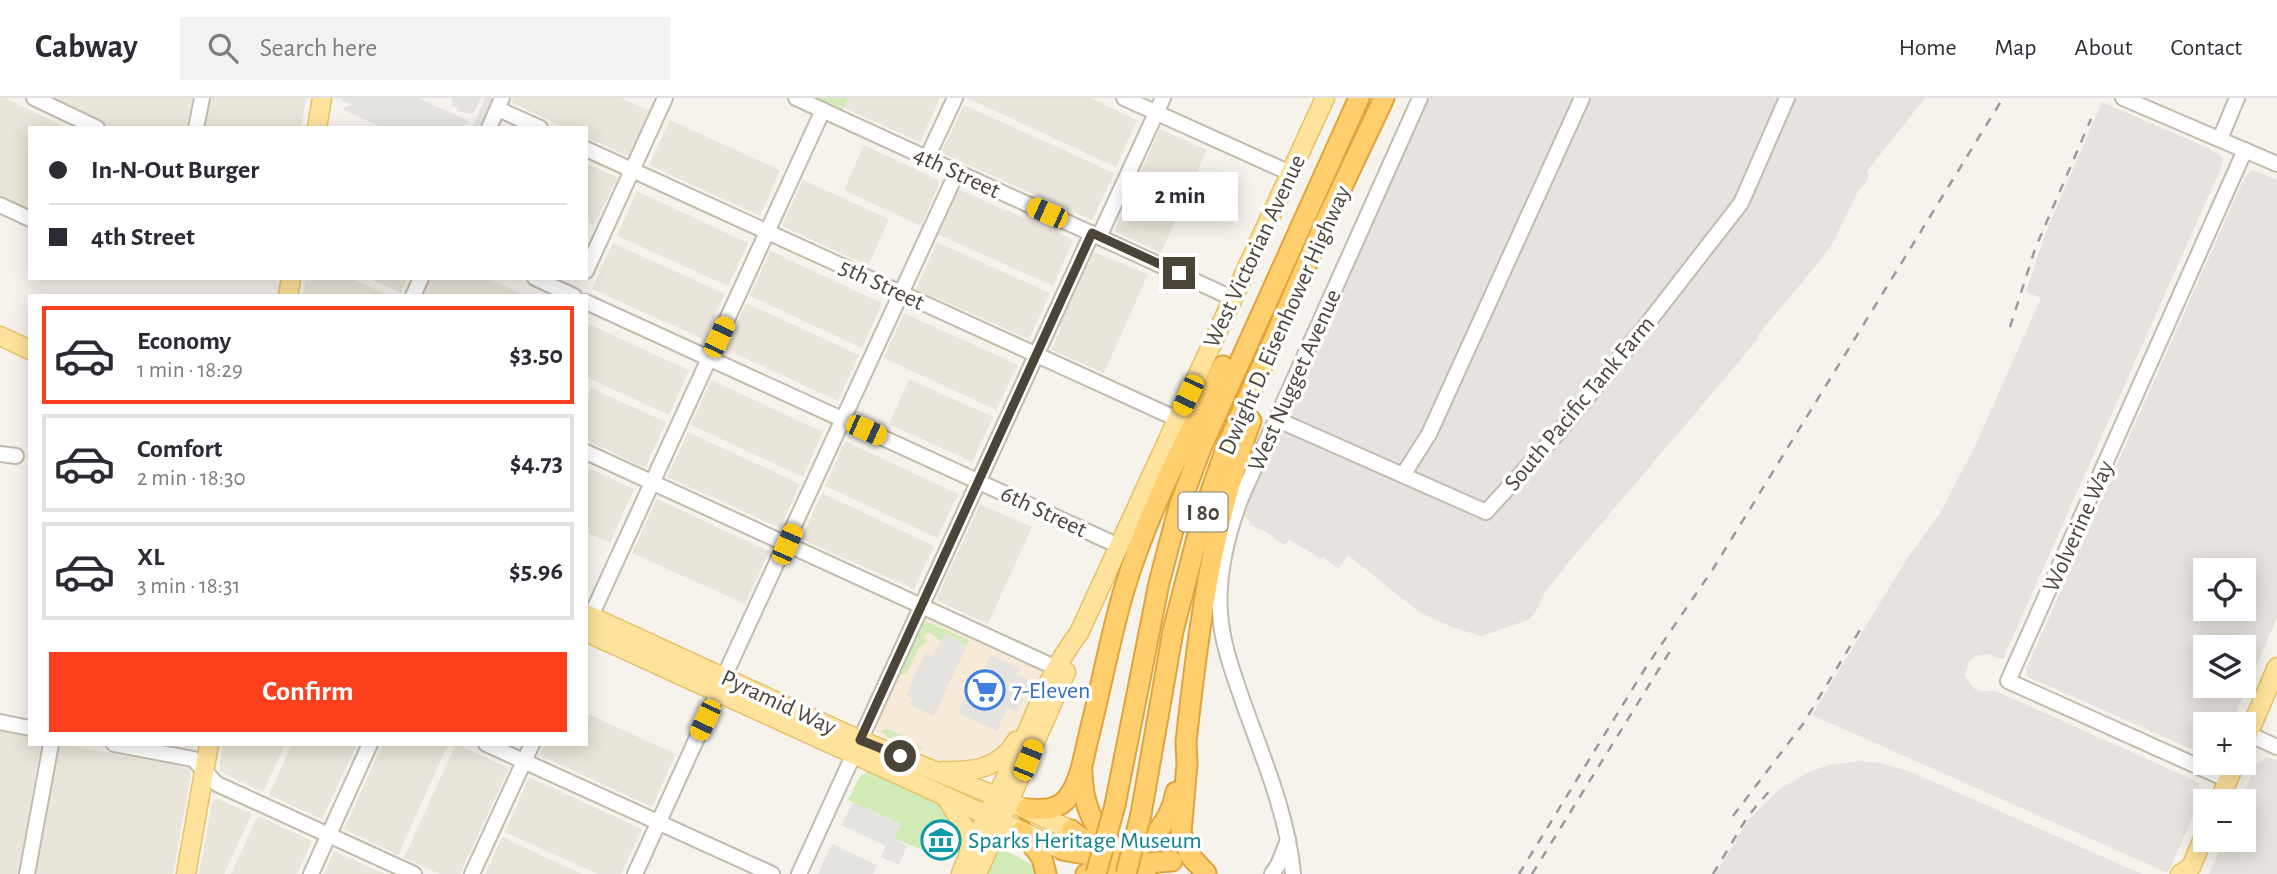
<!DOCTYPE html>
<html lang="en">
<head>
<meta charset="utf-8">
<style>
  body { margin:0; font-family:"Alegreya Sans",sans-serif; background:#f2f2f3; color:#2b2b33; height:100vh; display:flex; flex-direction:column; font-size:26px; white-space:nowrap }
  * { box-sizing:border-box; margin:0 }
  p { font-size:23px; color:#7c7c81 }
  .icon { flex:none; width:38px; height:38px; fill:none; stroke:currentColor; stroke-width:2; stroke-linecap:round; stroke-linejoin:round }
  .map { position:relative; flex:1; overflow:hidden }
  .panel { position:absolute; left:28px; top:196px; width:560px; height:452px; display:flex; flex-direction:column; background:#fff; border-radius:0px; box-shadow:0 4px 18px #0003 }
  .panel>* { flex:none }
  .hud { position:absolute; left:28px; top:28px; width:560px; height:154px; border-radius:0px; box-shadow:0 4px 18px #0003; display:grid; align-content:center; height:154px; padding:0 21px; background:#fff }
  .tools { position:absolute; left:2193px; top:460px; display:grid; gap:14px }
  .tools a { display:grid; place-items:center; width:63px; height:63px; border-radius:0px; background:#fff; box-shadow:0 4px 18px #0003; font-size:35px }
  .end { position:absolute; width:32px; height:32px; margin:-16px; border:9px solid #4b4439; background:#fff; box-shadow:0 0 0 4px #fff }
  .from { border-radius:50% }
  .bubble { position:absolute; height:49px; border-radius:0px; background:#fff; box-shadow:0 4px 18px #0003; font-size:23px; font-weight:600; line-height:49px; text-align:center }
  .car { position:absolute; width:21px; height:42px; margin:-21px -10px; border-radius:9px; box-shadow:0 0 5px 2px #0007; background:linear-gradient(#f5c518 24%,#345 0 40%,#f5c518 0 76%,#345 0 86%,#f5c518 0) }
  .hud b { display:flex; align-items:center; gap:24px; height:66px; font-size:26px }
  .hud b+b { border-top:2px solid #e1e1e2 }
  .hud i { width:18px; height:18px; background:#2b2b33 }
  ul { padding:12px 0 0; list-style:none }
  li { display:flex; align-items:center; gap:21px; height:98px; margin:0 14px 10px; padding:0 7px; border:4px solid #e1e1e2; border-radius:0px }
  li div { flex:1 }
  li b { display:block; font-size:26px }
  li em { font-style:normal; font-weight:600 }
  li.current { border-color:#fc3f1d }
  li>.icon { width:63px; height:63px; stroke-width:1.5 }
  .cta { display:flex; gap:14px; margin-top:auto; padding:14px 21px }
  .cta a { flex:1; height:80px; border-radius:0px; background:#fc3f1d; color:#fff; font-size:28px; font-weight:600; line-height:80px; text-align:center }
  header { display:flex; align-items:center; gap:42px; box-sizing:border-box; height:98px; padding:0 35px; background:#fff; border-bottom:2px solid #e1e1e2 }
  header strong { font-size:33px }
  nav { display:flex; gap:38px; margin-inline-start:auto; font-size:24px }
  .search { width:490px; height:63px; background:#f2f2f3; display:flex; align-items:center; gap:18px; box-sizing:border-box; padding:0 24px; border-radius:0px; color:#7c7c81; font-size:26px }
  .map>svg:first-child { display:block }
  .residential { fill:#eae5da }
  .commercial { fill:#f7ead8 }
  .industrial { fill:#e6e2dd; fill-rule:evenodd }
  .green { fill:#d2eab5 }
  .parking { fill:#e5e3e0 }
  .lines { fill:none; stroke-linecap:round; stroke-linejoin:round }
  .minor-casing { stroke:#c2bbae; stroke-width:18 }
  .major-casing { stroke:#e6c16a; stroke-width:21 }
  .highway-casing { stroke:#e0a43c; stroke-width:23 }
  .minor { stroke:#fff; stroke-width:14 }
  .major { stroke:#ffe39c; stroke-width:18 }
  .highway { stroke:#ffcf6e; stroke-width:19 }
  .rail { stroke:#9a9a9a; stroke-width:2.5; stroke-dasharray:9 9; stroke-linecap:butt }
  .highway-bridge-casing { stroke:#e0a43c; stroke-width:23; stroke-linecap:butt }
  .highway-bridge { stroke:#ffcf6e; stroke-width:19 }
  .route { stroke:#4b4439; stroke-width:9 }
  .labels { text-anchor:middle; stroke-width:7; stroke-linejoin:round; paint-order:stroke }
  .shield { fill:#fff; stroke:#817c74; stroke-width:2 }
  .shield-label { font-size:23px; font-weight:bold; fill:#4b4439 }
  .street-label { font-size:24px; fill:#4b4439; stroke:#fff }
  .shop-label { font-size:24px; fill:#366cbe; stroke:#fff; text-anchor:start }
  .culture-label { font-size:24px; fill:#0d838f; stroke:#fff; text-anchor:start }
</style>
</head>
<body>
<header>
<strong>Cabway</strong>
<div class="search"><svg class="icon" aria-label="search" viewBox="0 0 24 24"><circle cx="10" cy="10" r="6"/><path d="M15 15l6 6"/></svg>Search here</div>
<nav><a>Home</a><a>Map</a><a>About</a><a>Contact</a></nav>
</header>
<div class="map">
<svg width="2277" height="776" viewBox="0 0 2277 776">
  <rect width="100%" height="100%" fill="#f6f3ec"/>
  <g class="residential">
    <path d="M 0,0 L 5,0 L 68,30 L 30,30 L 30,113 L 0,99 Z"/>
    <path d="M 50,0 L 192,0 L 186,30 L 112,30 Z"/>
    <path d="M 210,0 L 306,0 L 301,30 L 205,30 Z"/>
    <path d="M 514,0 L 622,0 L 649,13 L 631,54 L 629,57 L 625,57 L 586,39 L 586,30 L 566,30 L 512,5 Z"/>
    <path d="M 849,0 L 940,0 L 920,44 L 844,10 Z"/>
    <path d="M 967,0 L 1091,0 L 1137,22 L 1116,69 Z"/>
    <path d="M 964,7 L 1114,75 L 1092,122 L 941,55 Z"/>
    <path d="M 670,22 L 780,72 L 760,118 L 649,67 Z"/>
    <path d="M 1160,31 L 1207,52 L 1161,155 L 1114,133 Z"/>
    <path d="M 864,47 L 938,82 L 939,86 L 921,128 L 844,92 Z"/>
    <path d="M 586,65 L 618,80 L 594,127 L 586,123 Z"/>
    <path d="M 803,82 L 889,121 L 868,168 L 782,128 Z"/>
    <path d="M 958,91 L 1073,142 L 1053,188 L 937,136 Z"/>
    <path d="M 637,93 L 748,145 L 728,188 L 617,138 Z"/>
    <path d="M 937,144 L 1050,195 L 1029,241 L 916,191 Z"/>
    <path d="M 613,145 L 725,196 L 703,241 L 592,191 Z"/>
    <path d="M 770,153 L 882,205 L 862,250 L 750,198 Z"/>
    <path d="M 1094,154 L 1148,176 L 1104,275 L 1051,252 L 1061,230 L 1058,228 Z"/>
    <path d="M 306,180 L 351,180 L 390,198 L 303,198 Z"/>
    <path d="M 368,180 L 407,180 L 401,195 Z"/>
    <path d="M 431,180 L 488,180 L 526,198 L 423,198 Z"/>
    <path d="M 746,205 L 859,257 L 838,303 L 725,251 Z"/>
    <path d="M 904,215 L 1018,267 L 996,312 L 884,260 Z"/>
    <path d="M 586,225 L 689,272 L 669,317 L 586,279 Z"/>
    <path d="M 909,281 L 993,319 L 972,364 L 889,326 Z"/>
    <path d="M 711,282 L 823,334 L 803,379 L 691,327 Z"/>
    <path d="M 591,290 L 666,324 L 645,370 L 586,342 L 586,300 Z"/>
    <path d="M 688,334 L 800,386 L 780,430 L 667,379 Z"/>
    <path d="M 845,343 L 958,396 L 937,440 L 825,388 Z"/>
    <path d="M 586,369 L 634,391 L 610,445 L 586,434 Z"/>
    <path d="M 822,395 L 934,448 L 914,491 L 801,441 Z"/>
    <path d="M 657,401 L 769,453 L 745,506 L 632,455 Z"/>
    <path d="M 980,406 L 1032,429 L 988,526 L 936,502 Z"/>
    <path d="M 586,615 L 676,656 L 652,709 L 539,657 L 545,646 L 586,646 Z"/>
    <path d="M 0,633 L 30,639 L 30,646 L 41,646 L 18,776 L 0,776 Z"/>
    <path d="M 60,646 L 188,669 L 191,675 L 173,776 L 35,776 Z"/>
    <path d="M 223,646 L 285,646 L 263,694 L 219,673 Z"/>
    <path d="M 292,646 L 357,646 L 322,721 L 269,697 Z"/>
    <path d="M 383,646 L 448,646 L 398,757 L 344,731 Z"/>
    <path d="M 456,646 L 509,670 L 460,776 L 440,776 L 404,760 Z"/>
    <path d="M 529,679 L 642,731 L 621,776 L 597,776 L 505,734 Z"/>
    <path d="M 215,700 L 252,716 L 224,776 L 199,776 L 212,705 Z"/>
    <path d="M 258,718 L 312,743 L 297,776 L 231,776 Z"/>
    <path d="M 502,739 L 582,776 L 485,776 Z"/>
    <path d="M 334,753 L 385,776 L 324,776 Z"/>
  </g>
  <path class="commercial" d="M 924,519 L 1047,573 L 1014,638 L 995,660 L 950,667 L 884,640 L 878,636 L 875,629 L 876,623 Z"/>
  <g class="industrial">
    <path d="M 1428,0 L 1925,0 L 1867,73 L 1869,76 L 1867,83 L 1857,95 L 1834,143 L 1820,163 L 1757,238 L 1759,240 L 1568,465 L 1545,494 L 1535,515 L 1528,522 L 1482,538 L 1454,530 L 1419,514 L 1348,457 L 1339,471 L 1323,459 L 1319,461 L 1312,455 L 1289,442 L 1284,447 L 1263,432 L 1249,427 L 1250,422 L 1244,418 L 1264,367 Z"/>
    <path d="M 2102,4 L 2208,50 L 2220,57 L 2223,61 L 2223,65 L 2004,559 L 2001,561 L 1988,556 L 1975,558 L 1969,564 L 1965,577 L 1973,590 L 1980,593 L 1996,593 L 2194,682 L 2199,686 L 2201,700 L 2168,775 L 1812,617 L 1906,462 L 1939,417 L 1975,348 L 2041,200 L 2026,194 L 2045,136 Z"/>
    <path d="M 2253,72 L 2277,82 L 2277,520 L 2231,626 L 2205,626 L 2205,657 L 2028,579 L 2026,571 L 2245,78 ZM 2244,472 L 2244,511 L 2205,511 L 2205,472 ZM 2205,550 L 2244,550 L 2244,588 L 2205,588 Z"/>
    <path d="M 2267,659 L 2277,662 L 2277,776 L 2209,776 L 2224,742 L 2244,742 L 2244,704 L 2240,703 L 2257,665 Z"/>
    <path d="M 1861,663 L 1880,665 L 1911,674 L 2142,776 L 1715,776 L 1750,720 L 1780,691 L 1811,673 L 1829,667 Z"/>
  </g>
  <g class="green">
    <path d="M 816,0 L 849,0 L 843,12 Z"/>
    <path d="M 925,523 L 969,542 L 967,547 L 946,536 L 941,543 L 928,534 L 923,540 L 927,543 L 919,550 L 907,575 L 899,577 Z"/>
    <path d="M 888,631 L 915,644 L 922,650 L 920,652 L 887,639 L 881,632 Z"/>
    <path d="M 870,673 L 940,705 L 958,725 L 953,735 L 940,730 L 936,738 L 930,736 L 923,752 L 892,740 L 899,725 L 848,702 L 860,678 Z"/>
    <path d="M 997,748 L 1037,769 L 1040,776 L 984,776 Z"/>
  </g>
  <g class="parking">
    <path d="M 342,0 L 418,0 L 471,24 L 464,27 L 463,30 L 383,30 L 342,11 L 351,6 L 341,2 Z"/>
    <path d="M 453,0 L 481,0 L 473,16 L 457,13 L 458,10 L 451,7 Z"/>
    <path d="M 485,0 L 493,0 L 479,30 L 473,27 Z"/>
    <path d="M 945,536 L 967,547 L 934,618 L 910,607 L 913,600 L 906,597 L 925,555 L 932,558 Z"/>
    <path d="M 990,557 L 1020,570 L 1018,577 L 1032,583 L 1017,614 L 1007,610 L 997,633 L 958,615 L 964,601 L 984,610 L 991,607 L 998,589 L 980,580 Z"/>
    <path d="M 853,704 L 901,726 L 894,741 L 907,748 L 899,767 L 881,759 L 886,748 L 841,727 Z"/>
    <path d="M 832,746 L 877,767 L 873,776 L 818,776 Z"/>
  </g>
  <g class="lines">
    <g class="minor-casing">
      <g id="minor">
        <path d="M 34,0 L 97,30"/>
        <path d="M 796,0 L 1232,200"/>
        <path d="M 1124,0 L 1290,75"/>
        <path d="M 2123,0 L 2277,66"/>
        <path d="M 498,11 L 540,30"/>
        <path d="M 196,30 L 202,0"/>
        <path d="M 489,30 L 502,0"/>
        <path d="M 2220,41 L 2237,0"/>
        <path d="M 586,51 L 1177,321"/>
        <path d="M 927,60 L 955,0"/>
        <path d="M 0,107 L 30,121"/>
        <path d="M 1099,139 L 1163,0"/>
        <path d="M 586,173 L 665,0"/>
        <path d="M 535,180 L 574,198"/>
        <path d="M 413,198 L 421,180"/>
        <path d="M 586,204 L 1119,448"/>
        <path d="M 1276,321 L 1486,414 L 1558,335 L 1644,230 L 1741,105 L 1787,0"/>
        <path d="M 586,354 L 1065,574"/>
        <path d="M 0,356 L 16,358"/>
        <path d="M 1403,377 L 1429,336 L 1582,0"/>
        <path d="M 591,518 L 823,12"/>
        <path d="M 724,579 L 957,74"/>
        <path d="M 0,624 L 30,630"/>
        <path d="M 2248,636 L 2277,649"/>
        <path d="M 114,646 L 193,661 L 217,686 L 414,776"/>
        <path d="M 486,646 L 772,776"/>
        <path d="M 2228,682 L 2008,583 L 2245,52"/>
        <path d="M 27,776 L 51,646"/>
        <path d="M 311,776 L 370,646"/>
        <path d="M 472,776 L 532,646"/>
        <path d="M 635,776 L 718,594"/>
        <path d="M 799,776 L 1092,135"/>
        <path d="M 1272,776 L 1278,767 L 1288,742"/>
        <path d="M 1293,776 C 1288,719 1264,662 1244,607 C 1234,577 1222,547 1220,515 C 1217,476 1227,437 1241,400 L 1420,0"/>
      </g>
    </g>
    <g class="major-casing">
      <g id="major">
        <path d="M 317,30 L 322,0"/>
        <path d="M 288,198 L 291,180"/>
        <path d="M 0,238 L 30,252"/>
        <path d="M 586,516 L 860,642 L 1010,704 L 1071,732"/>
        <path d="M 586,534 L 1063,752"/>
        <path d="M 2244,646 L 2277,569"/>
        <path d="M 943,673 C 972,674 1000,671 1016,643"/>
        <path d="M 945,698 L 965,730 L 970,755"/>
        <path d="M 2219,704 L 2235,665"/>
        <path d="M 186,776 L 209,646"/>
        <path d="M 961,776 C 977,734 999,695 1018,654 C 1037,613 1051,571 1079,535 L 1325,0"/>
        <path d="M 977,776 L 1066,574"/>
        <path d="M 2180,776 L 2191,769 L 2205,736"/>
      </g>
    </g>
    <g class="highway-casing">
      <g id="highway">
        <path d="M 1082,674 C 1083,725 1107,747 1146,776"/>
        <path d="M 1115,707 L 1159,485 L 1179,409 L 1201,350 L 1359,0"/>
        <path d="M 1026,711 C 1043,712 1059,713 1069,698 C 1081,681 1084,657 1089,637 C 1101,589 1110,540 1124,492 C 1148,413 1186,341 1223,268"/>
        <path d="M 1141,716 L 1173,533 L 1204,413 L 1227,348 L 1323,129 L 1384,0"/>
        <path d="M 1071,732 L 1103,757"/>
        <path d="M 1022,733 L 1042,760 L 1046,776"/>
        <path d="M 1063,752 C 1078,754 1093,759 1108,759 C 1143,757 1170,727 1176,694"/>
        <path d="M 1206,775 L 1191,759 L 1181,735 L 1187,666 L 1186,644 C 1198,535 1211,427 1251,323"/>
        <path d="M 1086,776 L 1111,768 L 1172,763"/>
      </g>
    </g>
    <use href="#minor" class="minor"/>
    <use href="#major" class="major"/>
    <use href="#highway" class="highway"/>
    <g class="rail">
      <path d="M 2010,229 L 2035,151 L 2091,21"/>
      <path d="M 1733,718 L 1803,626 L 1860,532"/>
      <path d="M 1519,776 L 1646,569 L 1713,471 L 2003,0"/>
      <path d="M 1532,776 L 1672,550"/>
      <path d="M 1713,776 L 1748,718 L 1771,691"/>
    </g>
    <g class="highway-bridge-casing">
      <g id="highway-bridge">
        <path d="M 1096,776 L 1115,707"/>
        <path d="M 1126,776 L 1141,716"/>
      </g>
    </g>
    <use href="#highway-bridge" class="highway-bridge"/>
  </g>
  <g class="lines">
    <path class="route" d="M 900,658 L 860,642 L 1092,135 L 1179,175"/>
  </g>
  <defs>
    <g id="supermarket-ring" transform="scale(2.0125)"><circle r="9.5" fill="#fff" stroke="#3f7fe0" stroke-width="1.5"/><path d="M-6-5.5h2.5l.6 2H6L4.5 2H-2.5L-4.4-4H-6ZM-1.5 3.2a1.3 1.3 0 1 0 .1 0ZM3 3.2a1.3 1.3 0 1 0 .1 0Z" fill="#3f7fe0"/></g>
    <g id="museum-ring" transform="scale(2.0125)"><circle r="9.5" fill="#fff" stroke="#0f9aa8" stroke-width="1.5"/><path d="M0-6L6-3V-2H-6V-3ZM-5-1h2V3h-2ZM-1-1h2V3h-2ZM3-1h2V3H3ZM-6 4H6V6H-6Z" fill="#0f9aa8"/></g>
  </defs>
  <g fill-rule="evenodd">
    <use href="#supermarket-ring" x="985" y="592"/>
    <use href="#museum-ring" x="941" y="742"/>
  </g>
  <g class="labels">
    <rect class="shield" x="1178.5" y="394.5" width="49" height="39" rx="5"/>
    <g class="shield-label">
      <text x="1203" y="422">I 80</text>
    </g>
    <g class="street-label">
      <text transform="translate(957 74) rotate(25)" y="8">4th Street</text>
      <text transform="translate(1254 153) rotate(-65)" y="8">West Victorian Avenue</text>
      <text transform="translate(882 186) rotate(25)" y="8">5th Street</text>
      <text transform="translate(1284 222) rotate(-66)" y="8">Dwight D. Eisenhower Highway</text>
      <text transform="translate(1294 282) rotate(-66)" y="8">West Nugget Avenue</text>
      <text transform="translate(1579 305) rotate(-50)" y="8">South Pacific Tank Farm</text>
      <text transform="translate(1044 413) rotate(25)" y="8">6th Street</text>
      <text transform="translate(2078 428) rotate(-66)" y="8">Wolverine Way</text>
      <text transform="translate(779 604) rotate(25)" y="8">Pyramid Way</text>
    </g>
    <g class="shop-label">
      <text x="1012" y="600">7-Eleven</text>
    </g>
    <g class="culture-label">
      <text x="968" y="750">Sparks Heritage Museum</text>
    </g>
  </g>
</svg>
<div class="tools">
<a><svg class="icon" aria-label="locate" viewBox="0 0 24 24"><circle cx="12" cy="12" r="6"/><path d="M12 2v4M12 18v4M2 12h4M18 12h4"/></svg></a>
<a><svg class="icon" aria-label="layers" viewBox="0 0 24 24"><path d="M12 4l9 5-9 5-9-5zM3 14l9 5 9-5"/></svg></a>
<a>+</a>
<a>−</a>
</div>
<i class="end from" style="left:900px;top:658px"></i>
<i class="end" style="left:1179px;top:175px"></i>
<div class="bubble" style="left:1122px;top:74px;width:116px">2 min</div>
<i class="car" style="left:1047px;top:115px;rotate:294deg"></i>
<i class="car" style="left:719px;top:239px;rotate:25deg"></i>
<i class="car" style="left:1188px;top:297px;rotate:205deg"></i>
<i class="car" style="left:866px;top:332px;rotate:114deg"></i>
<i class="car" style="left:787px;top:446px;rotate:24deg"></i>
<i class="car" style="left:705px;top:622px;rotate:205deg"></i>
<i class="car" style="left:1028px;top:662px;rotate:22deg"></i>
<div class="hud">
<b><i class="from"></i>In-N-Out Burger</b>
<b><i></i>4th Street</b>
</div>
<section class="panel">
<ul>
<li class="current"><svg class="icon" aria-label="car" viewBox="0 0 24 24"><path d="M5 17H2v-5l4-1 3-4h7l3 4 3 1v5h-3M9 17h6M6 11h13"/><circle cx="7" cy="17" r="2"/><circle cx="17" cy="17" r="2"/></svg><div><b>Economy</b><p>1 min · 18:29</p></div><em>$3.50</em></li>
<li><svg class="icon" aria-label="car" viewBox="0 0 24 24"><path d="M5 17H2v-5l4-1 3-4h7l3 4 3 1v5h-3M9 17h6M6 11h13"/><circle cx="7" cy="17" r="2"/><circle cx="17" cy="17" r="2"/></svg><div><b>Comfort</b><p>2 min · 18:30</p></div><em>$4.73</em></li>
<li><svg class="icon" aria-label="car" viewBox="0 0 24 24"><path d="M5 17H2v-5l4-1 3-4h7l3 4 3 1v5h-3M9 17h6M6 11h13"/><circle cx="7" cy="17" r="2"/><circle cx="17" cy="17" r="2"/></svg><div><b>XL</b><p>3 min · 18:31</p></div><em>$5.96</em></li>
</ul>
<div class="cta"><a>Confirm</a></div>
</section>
</div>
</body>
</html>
